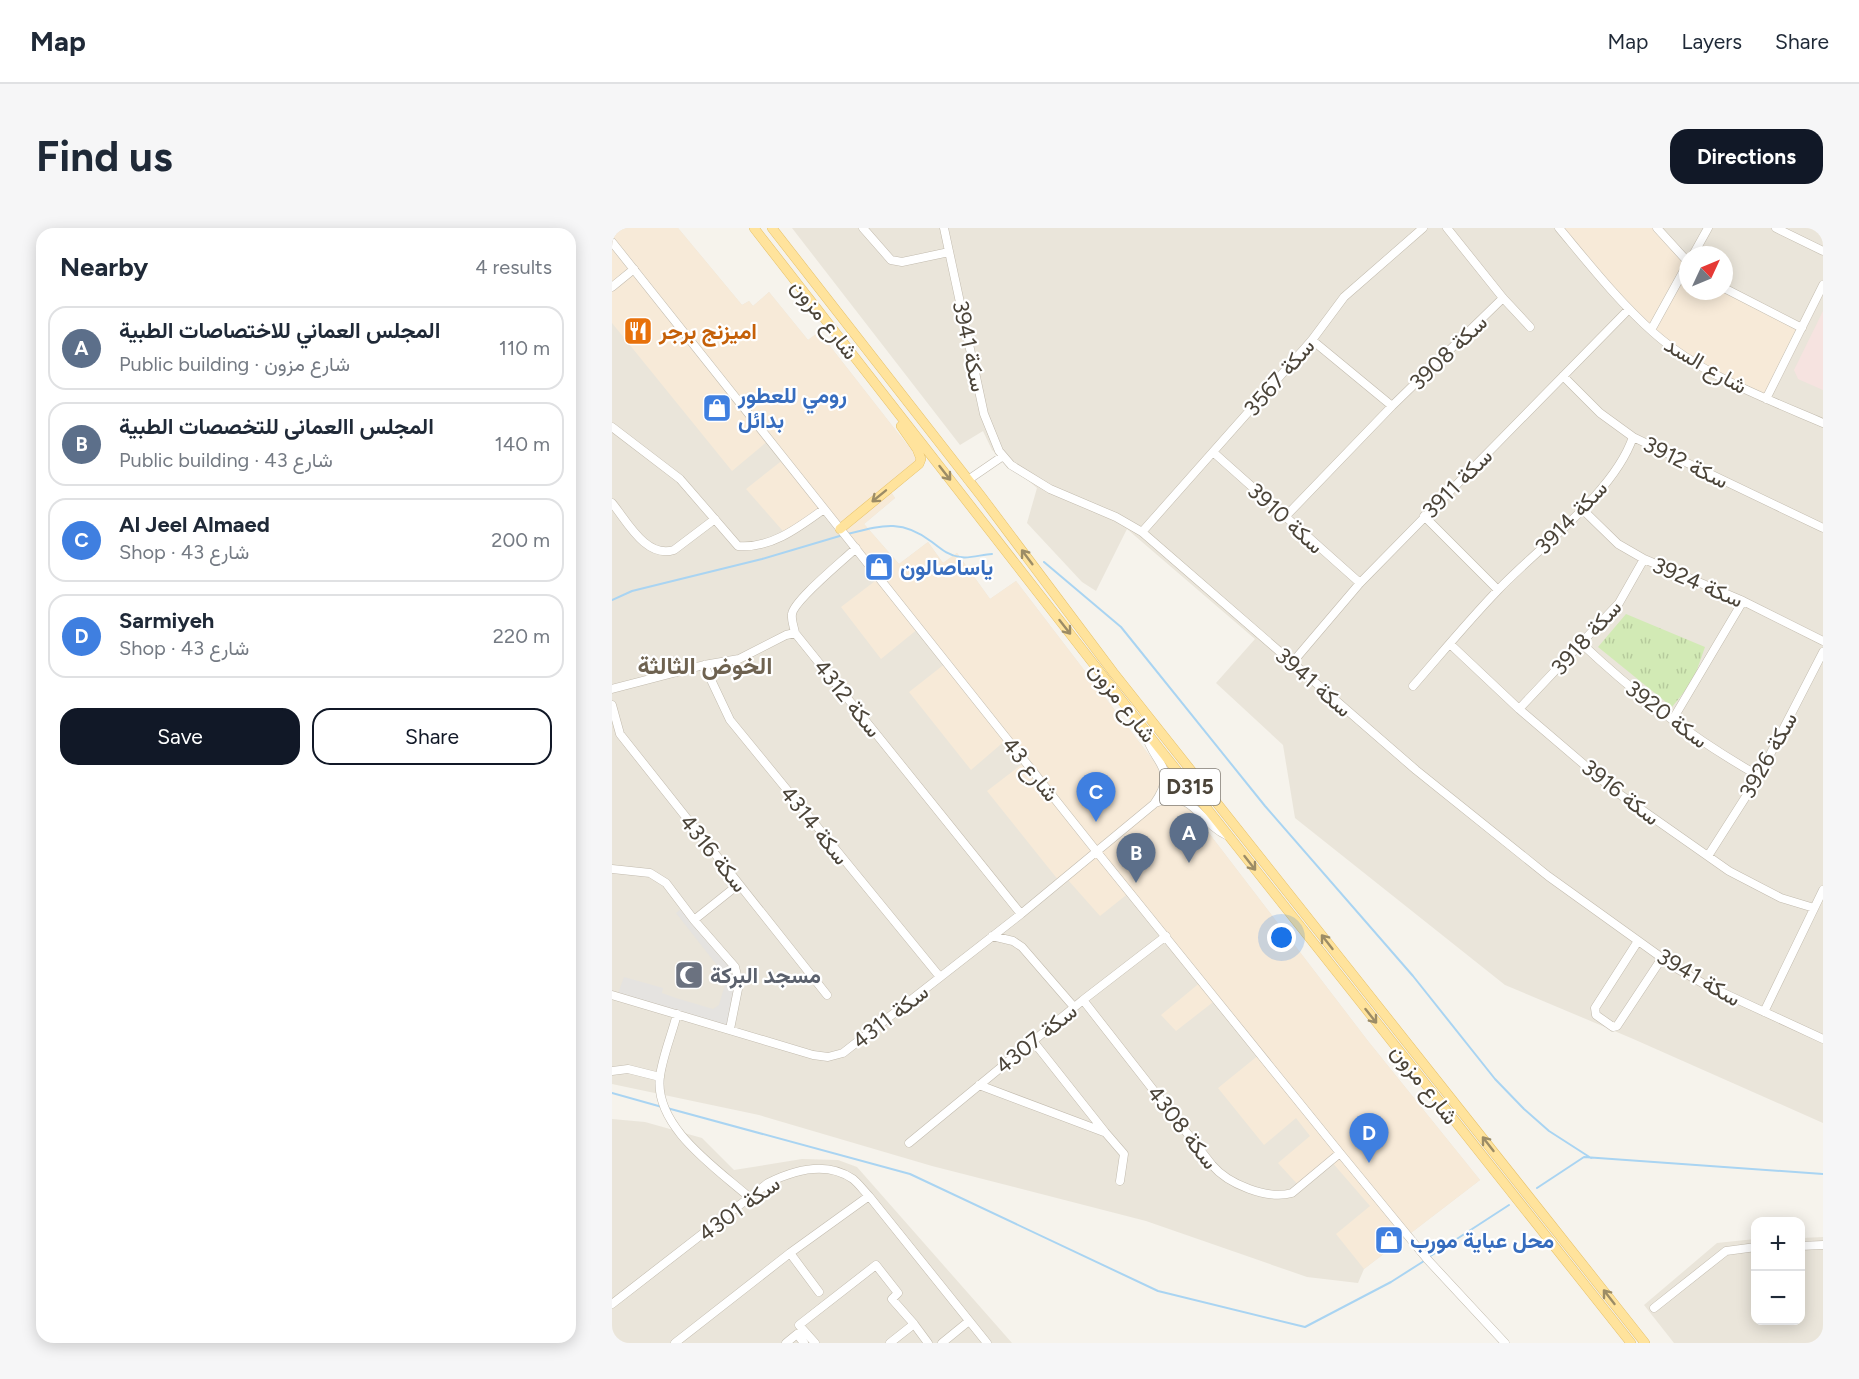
<!DOCTYPE html>
<meta charset="utf-8">
<style>
:root{--surface:#fff;--page:#f6f6f7;--text:#1f2937;--muted:#747a83;--line:#e0e1e3;--accent:#111827}
body{margin:0;font-family:Figtree,Vazirmatn,sans-serif;background:var(--page);color:var(--text)}
.controls{position:absolute;right:18px;bottom:18px;display:grid;overflow:hidden;border-radius:12px;box-shadow:0 3px 15px #0003}
.controls button{width:54px;height:54px;display:grid;place-items:center;padding:0;border:0;border-bottom:2px solid var(--line);background:var(--surface);color:var(--text);font:30px sans-serif}
.compass{position:absolute;left:1067px;top:18px;width:54px;height:54px;border-radius:50%;background:var(--surface);box-shadow:0 3px 15px #0003;rotate:46deg}
.you{position:absolute;left:670px;top:710px;width:21px;height:21px;margin:-15px;border:4px solid #fff;border-radius:50%;background:#1a73e8;box-shadow:0 0 0 9px #1a73e833}
.badge{display:grid;place-items:center;width:39px;height:39px;border-radius:50%;background:var(--accent);color:#fff;font-size:20px;font-weight:700}
.pin{position:absolute;translate:-50% -50px;filter:drop-shadow(0 2px 3px #0008)}
.pin::after{content:'';position:absolute;top:32px;width:21px;height:18px;background:inherit;clip-path:polygon(0 0,100% 0,50% 100%)}
.list{margin:0;padding:0;list-style:none}
h2{display:flex;justify-content:space-between;align-items:center;height:78px;margin:0;padding:0 24px;font-size:26px}
h2 small{font-size:20px;font-weight:400;color:var(--muted)}
.list li{display:grid;grid-template-columns:39px 1fr auto;gap:18px;align-items:center;box-sizing:border-box;height:84px;margin:0 12px 12px;padding:0 12px;border:2px solid var(--line);border-radius:18px}
.list b{display:block;font-size:22px;white-space:nowrap}
.list p{margin:0;font-size:20px;white-space:nowrap;color:var(--muted)}
.list em{font-size:20px;font-style:normal;color:var(--muted)}
.actions{display:flex;gap:12px;padding:18px 24px}
.actions a{flex:1;padding:14px 0;border:2px solid var(--accent);border-radius:18px;text-align:center;font-size:21px;color:var(--accent)}
.actions .main{background:var(--accent);color:#fff}
.map{position:relative;flex:none;width:1211px;height:1115px;overflow:hidden;border-radius:18px}
header{display:flex;align-items:center;gap:36px;box-sizing:border-box;height:84px;padding:0 30px;background:var(--surface);border-bottom:2px solid var(--line)}
header strong{font-size:28px}
nav{display:flex;gap:33px;margin-inline-start:auto;font-size:21px}
.intro{display:flex;align-items:center;justify-content:space-between;box-sizing:border-box;height:144px;padding:0 36px}
h1{margin:0;font-size:42px}
.button{padding:15px 27px;border-radius:18px;background:var(--accent);color:#fff;font-size:21px;font-weight:700}
main{display:flex;gap:36px;padding:0 36px}
aside{flex:1;background:var(--surface);border-radius:18px;box-shadow:0 3px 15px #0003}
.map>svg:first-child{display:block}
</style>
<header>
<strong>Map</strong>
<nav><a>Map</a><a>Layers</a><a>Share</a></nav>
</header>
<div class="intro"><h1>Find us</h1><a class="button">Directions</a></div>
<main>
<aside>
<h2>Nearby<small>4 results</small></h2>
<ul class="list">
<li><span class="badge" style="background:#5c6f8a">A</span><div><b>المجلس العماني للاختصاصات الطبية</b><p>Public building · شارع مزون</p></div><em>110 m</em></li>
<li><span class="badge" style="background:#5c6f8a">B</span><div><b>المجلس االعمانى للتخصصات الطبية</b><p>Public building · شارع 43</p></div><em>140 m</em></li>
<li><span class="badge" style="background:#3f7fe0">C</span><div><b>Al Jeel Almaed</b><p>Shop · شارع 43</p></div><em>200 m</em></li>
<li><span class="badge" style="background:#3f7fe0">D</span><div><b>Sarmiyeh</b><p>Shop · شارع 43</p></div><em>220 m</em></li>
</ul>
<div class="actions"><a class="main">Save</a><a>Share</a></div>
</aside>
<div class="map">
<svg width="1211" height="1115" viewBox="0 0 1211 1115">
<defs>
<pattern id="park-tufts" width="24" height="20" patternUnits="userSpaceOnUse" patternTransform="scale(1.5)"><rect width="24" height="20" fill="#d2eab5"/><path d="M3 7l-1-3M5 7V3M7 7l1-3M15 17l-1-3M17 17v-4M19 17l1-3" fill="none" stroke="#b6ca9c"/></pattern>
</defs>
<rect width="100%" height="100%" fill="#f6f3ec"/>
<path fill="#eae5da" fill-rule="evenodd" d="M 0,0 L 66,0 L 130,77 L 137,73 L 141,78 L 157,64 L 196,112 L 207,104 L 300,223 L 279,264 L 283,270 L 252,296 L 287,336 L 316,314 L 331,335 L 345,325 L 378,371 L 404,353 L 756,813 L 868,952 L 752,1041 L 746,1055 L 695,1049 L 534,993 L 320,938 L 147,887 L 0,856 Z
M 180,0 L 1211,0 L 1211,895 L 1019,810 L 893,757 L 683,590 L 671,517 L 604,455 L 643,411 L 515,301 L 484,363 L 470,354 L 415,295 L 425,260 L 380,222 L 371,203 L 348,217 ZM 1076,27 L 1112,27 L 1112,63 L 1076,63 Z
M 0,891 L 33,894 L 90,910 L 122,942 L 190,931 L 226,932 L 245,939 L 400,1115 L 0,1115 Z
M 1211,1009 L 1211,1115 L 1062,1115 L 1032,1077 L 1105,1015 L 1143,1011 L 1144,1092 L 1188,1092 L 1189,1010 Z"/>
<path fill="#f7ead8" d="M 0,0 L 66,0 L 130,77 L 137,73 L 141,78 L 157,64 L 196,112 L 207,104 L 300,223 L 307,239 L 279,264 L 283,270 L 252,296 L 287,336 L 316,314 L 331,335 L 345,325 L 378,371 L 404,353 L 756,813 L 868,952 L 752,1041 L 724,1006 L 758,978 L 719,933 L 688,959 L 666,935 L 698,908 L 684,890 L 652,917 L 606,860 L 648,826 L 605,771 L 564,803 L 549,787 L 590,753 L 518,664 L 488,688 L 456,652 L 451,658 L 375,563 L 413,534 L 395,511 L 359,542 L 297,464 L 334,435 L 307,400 L 269,431 L 229,379 L 267,350 L 212,281 L 177,310 L 134,261 L 172,231 L 157,212 L 120,243 L 0,95 Z
M 947,0 L 1045,0 L 1076,34 L 1076,63 L 1112,63 L 1190,100 L 1154,171 L 1104,146 L 1043,106 Z"/>
<path fill="#f6e3e0" d="M 1211,83 L 1211,162 L 1186,151 L 1182,142 Z"/>
<path fill="url(#park-tufts)" d="M 1014,386 L 1093,419 L 1081,453 L 1060,479 L 986,419 Z"/>
<path fill="#e5e3e0" d="M 72,679 L 123,739 L 127,756 L 118,801 L 5,768 L 12,749 L 51,760 L 50,765 L 64,770 L 101,781 L 107,777 L 115,750 L 64,685 Z"/>
<g fill="none" stroke-linecap="round" stroke-linejoin="round">
<path stroke="#a9d4f2" stroke-width="2" d="M 236,306 C 271,297 290,291 320,314 C 329,321 337,328 348,329 C 358,331 371,326 380,326
M 432,334 L 509,399 L 653,578 L 801,748 L 883,851 L 912,881 L 937,903 L 979,930
M 0,372 L 20,363 L 150,331 L 231,307
M 0,865 L 50,879
M 55,880 L 298,946 L 546,1063 L 693,1099 L 779,1054 L 812,1033
M 925,960 L 972,929 L 1211,946
M 817,1029 L 897,977"/>
<g stroke="#c2bbae" stroke-width="9">
<path id="minor" d="M 251,0 L 279,32 L 290,34 L 337,24
M 332,0 L 372,186 L 387,223 L 399,237 L 438,261 L 504,289 L 530,304 L 804,542 L 936,648 L 1064,740 L 1092,756 L 1211,811
M 835,0 L 891,70 L 918,99
M 947,0 C 977,36 1007,74 1042,105 C 1088,146 1155,171 1211,195
M 1045,0 L 1076,34
M 1164,0 L 1211,23
M 0,14 L 485,624 L 728,925 L 815,1031 L 893,1115
M 1081,27 L 1096,0
M 0,59 L 22,41
M 1112,60 L 1190,100
M 1039,102 L 1076,35
M 700,112 L 780,178
M 951,148 L 988,185 L 1021,209 L 1211,300
M 1154,171 L 1211,57
M 0,199 L 68,251 L 126,318 C 159,321 187,299 212,281
M 601,224 L 748,355
M 356,252 L 391,228
M 0,275 C 15,293 34,331 62,322 L 103,291
M 970,281 L 1006,316 L 1032,331 L 1131,373 L 1211,413
M 812,288 L 886,362
M 673,289 L 780,178 L 891,70
M 530,304 L 700,112 L 732,69 L 811,0
M 244,320 C 232,332 182,372 180,386 C 179,392 182,399 183,405 L 409,686
M 969,415 C 1023,466 1083,512 1147,548
M 838,416 L 907,481 L 1003,563 L 1117,643 L 1169,670 L 1202,680
M 680,435 L 748,355 L 1017,81
M 92,437 L 118,492 L 328,749
M 801,458 C 829,426 857,392 886,362 C 927,319 1002,265 1021,209
M 0,461 L 92,437 L 127,431 L 174,407 L 183,405
M 0,477 L 8,506 L 215,767
M 907,481 L 1007,375 L 1032,331
M 1061,491 L 1131,373
M 543,575 C 583,560 585,594 616,608
M 1096,628 L 1147,548 L 1211,424
M 0,641 L 38,645 L 54,655 L 82,692 L 123,739 L 127,756 L 118,801
M 82,692 L 127,656
M 380,708 L 401,713 L 410,719 L 462,779
M 1026,713 L 983,780 L 984,787 L 1001,799 L 1005,798 L 1050,730
M 0,767 L 201,827 L 216,829 L 231,825 L 409,686 L 542,576 C 568,539 541,537 533,504
M 471,772 L 600,937 C 616,956 655,972 680,965 L 728,925
M 1152,784 L 1211,662
M 65,786 C 60,806 51,827 48,848 C 41,898 104,940 137,969
M 421,813 L 493,904 L 512,926 L 508,953
M 0,843 L 16,841 L 48,849
M 367,857 L 492,904
M 297,915 L 471,772 L 554,708
M 1188,1018 L 1211,1017
M 178,1025 L 207,1064
M 0,1076 L 156,955 C 182,942 215,933 241,951 C 247,956 252,963 257,968 L 375,1115
M 1042,1080 L 1114,1023 L 1144,1019
M 63,1115 L 178,1025 L 257,968
M 174,1115 L 185,1106 L 192,1115
M 203,1115 L 187,1097 L 264,1037 L 286,1065 L 280,1071 L 302,1096
M 278,1115 L 302,1096 L 316,1115
M 330,1115 L 357,1093"/>
</g>
<g stroke="#e6c16a" stroke-width="10">
<path id="major" d="M 142,0 L 547,520 L 1019,1115
M 160,0 L 369,268 L 501,444 L 1033,1115
M 228,301 L 307,236 L 309,231 L 305,221 L 289,198"/>
</g>
<use href="#minor" stroke="#fff" stroke-width="8"/>
<use href="#major" stroke="#ffe39c" stroke-width="9"/>
</g>
<defs><path id="oneway-shaft" d="M-6 0H5M1.5-3L5.5 0L1.5 3" fill="none" stroke-width="1.6" stroke-linecap="round" stroke-linejoin="round" transform="scale(1.5)"/></defs>
<g stroke="#9c8c66">
<use href="#oneway-shaft" transform="translate(333 245) rotate(52)"/>
<use href="#oneway-shaft" transform="translate(267 268) rotate(141)"/>
<use href="#oneway-shaft" transform="translate(415 329) rotate(-127)"/>
<use href="#oneway-shaft" transform="translate(453 399) rotate(52)"/>
<use href="#oneway-shaft" transform="translate(638 635) rotate(52)"/>
<use href="#oneway-shaft" transform="translate(715 714) rotate(-128)"/>
<use href="#oneway-shaft" transform="translate(759 788) rotate(52)"/>
<use href="#oneway-shaft" transform="translate(876 916) rotate(-128)"/>
<use href="#oneway-shaft" transform="translate(997 1069) rotate(-128)"/>
</g>
<defs>
<g id="restaurant-square" transform="scale(1.5)"><rect x="-9" y="-9" width="18" height="18" rx="4" fill="#e8710a" stroke="#fff"/><path d="M-5-6h1v4h1v-4h1v4h1v-4h1v5L-1.5 .5V6h-2V.5L-5-1ZM5-6V6H3V1.5H1.5Q1.5-4 5-6Z" fill="#fff"/></g>
<g id="shop-square" transform="scale(1.5)"><rect x="-9" y="-9" width="18" height="18" rx="4" fill="#3f7fe0" stroke="#fff"/><path d="M-5-2.5h2.3a2.7 3.5 0 0 1 5.4 0H5L5.5 6h-11ZM-1.5-2.5h3a1.5 2.3 0 0 0-3 0Z" fill="#fff"/></g>
<g id="mosque-square" transform="scale(1.5)"><rect x="-9" y="-9" width="18" height="18" rx="4" fill="#6b7280" stroke="#fff"/><path d="M3.5-4.9A6 6 0 1 0 3.5 4.9A5 5 0 1 1 3.5-4.9Z" fill="#fff"/></g>
</defs>
<g fill-rule="evenodd">
<use href="#restaurant-square" x="26" y="103"/>
<use href="#shop-square" x="105" y="180"/>
<use href="#shop-square" x="267" y="339"/>
<use href="#mosque-square" x="77" y="747"/>
<use href="#shop-square" x="777" y="1012"/>
</g>
<g text-anchor="middle" stroke-width="4.5" stroke-linejoin="round" paint-order="stroke">
<rect fill="#fff" stroke="#817c74" stroke-width="1.5" x="548" y="541" width="60" height="36" rx="4.5"/>
<g font-size="21" font-weight="bold" fill="#4b4439">
<text x="578" y="566">D315</text>
</g>
<g font-size="22" fill="#4b4439" stroke="#fff">
<text transform="translate(213 91) rotate(52)" y="8">شارع مزون</text>
<text transform="translate(358 118) rotate(78)" y="8">سكة 3941</text>
<text transform="translate(836 124) rotate(-44)" y="8">سكة 3908</text>
<text transform="translate(1094 137) rotate(30)" y="8">شارع السد</text>
<text transform="translate(667 149) rotate(-49)" y="8">سكة 3567</text>
<text transform="translate(1074 234) rotate(26)" y="8">سكة 3912</text>
<text transform="translate(845 255) rotate(-45)" y="8">سكة 3911</text>
<text transform="translate(959 289) rotate(-46)" y="8">سكة 3914</text>
<text transform="translate(674 290) rotate(42)" y="8">سكة 3910</text>
<text transform="translate(1086 354) rotate(23)" y="8">سكة 3924</text>
<text transform="translate(974 409) rotate(-48)" y="8">سكة 3918</text>
<text transform="translate(702 454) rotate(41)" y="8">سكة 3941</text>
<text transform="translate(236 470) rotate(51)" y="8">سكة 4312</text>
<text transform="translate(511 474) rotate(52)" y="8">شارع مزون</text>
<text transform="translate(1055 486) rotate(37)" y="8">سكة 3920</text>
<text transform="translate(1156 527) rotate(-61)" y="8">سكة 3926</text>
<text transform="translate(419 541) rotate(51)" y="8">شارع 43</text>
<text transform="translate(1009 564) rotate(38)" y="8">سكة 3916</text>
<text transform="translate(203 597) rotate(51)" y="8">سكة 4314</text>
<text transform="translate(102 625) rotate(51)" y="8">سكة 4316</text>
<text transform="translate(1087 749) rotate(30)" y="8">سكة 3941</text>
<text transform="translate(278 788) rotate(-38)" y="8">سكة 4311</text>
<text transform="translate(424 810) rotate(-39)" y="8">سكة 4307</text>
<text transform="translate(813 856) rotate(52)" y="8">شارع مزون</text>
<text transform="translate(571 899) rotate(52)" y="8">سكة 4308</text>
<text transform="translate(127 980) rotate(-36)" y="8">سكة 4301</text>
</g>
<g font-size="22" font-weight="bold" fill="#c56008" stroke="#fff" text-anchor="start">
<text x="47" y="111">اميزنج برجر</text>
</g>
<g font-size="22" font-weight="bold" fill="#366cbe" stroke="#fff" text-anchor="start">
<text x="126" y="175">رومي للعطور<tspan x="126" dy="25">بدائل</tspan></text>
<text x="288" y="347">ياساصالون</text>
<text x="798" y="1020">محل عباية مورب</text>
</g>
<g font-size="22" font-weight="bold" fill="#5b616d" stroke="#fff" text-anchor="start">
<text x="98" y="755">مسجد البركة</text>
</g>
<g font-size="24" font-weight="bold" fill="#6e6250" stroke="#fff">
<text x="93" y="446">الخوض الثالثة</text>
</g>
</g>
</svg>
<div class="controls">
<button>+</button>
<button>−</button>
</div>
<svg class="compass" viewBox="-18 -18 36 36"><path d="M0-13l5 13h-10z" fill="#e53935"/><path d="M0 13l5-13h-10z" fill="#747a83"/></svg>
<div class="you"></div>
<div class="pin badge" style="left:577px;top:635px;background:#5c6f8a">A</div>
<div class="pin badge" style="left:524px;top:655px;background:#5c6f8a">B</div>
<div class="pin badge" style="left:484px;top:594px;background:#3f7fe0">C</div>
<div class="pin badge" style="left:757px;top:935px;background:#3f7fe0">D</div>
</div>
</main>
